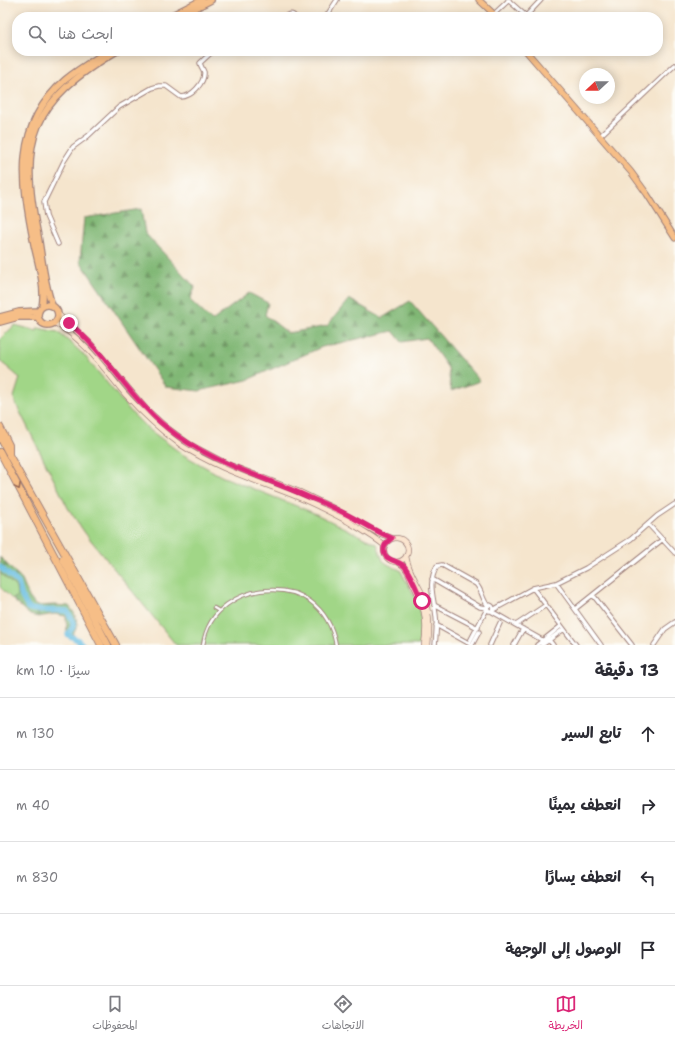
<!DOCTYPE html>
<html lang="ar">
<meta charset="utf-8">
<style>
:root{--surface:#fff;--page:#f7f7f7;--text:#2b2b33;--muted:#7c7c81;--line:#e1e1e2;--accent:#db2777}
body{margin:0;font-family:"Shantell Sans","Playpen Sans Arabic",sans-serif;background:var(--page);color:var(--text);direction:rtl}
.compass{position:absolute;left:579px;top:68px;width:36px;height:36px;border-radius:50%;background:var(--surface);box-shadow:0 2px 10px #0003;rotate:248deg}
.stop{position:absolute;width:12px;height:12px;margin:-9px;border:3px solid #db2777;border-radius:50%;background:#fff}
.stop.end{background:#db2777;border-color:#fff;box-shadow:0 1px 4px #0008}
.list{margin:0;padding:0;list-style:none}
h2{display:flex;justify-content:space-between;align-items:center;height:52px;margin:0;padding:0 16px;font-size:17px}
h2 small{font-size:13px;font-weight:400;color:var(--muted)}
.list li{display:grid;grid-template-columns:26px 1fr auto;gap:12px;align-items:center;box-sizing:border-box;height:72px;padding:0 16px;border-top:1px solid var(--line)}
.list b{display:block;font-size:15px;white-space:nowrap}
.list em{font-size:13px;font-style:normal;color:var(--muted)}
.icon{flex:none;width:22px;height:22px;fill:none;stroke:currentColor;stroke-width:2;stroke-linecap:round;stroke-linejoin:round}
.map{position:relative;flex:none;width:675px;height:645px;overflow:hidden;direction:ltr}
.search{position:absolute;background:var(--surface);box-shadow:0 2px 10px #0003;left:12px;right:12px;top:12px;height:44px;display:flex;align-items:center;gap:10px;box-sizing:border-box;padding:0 14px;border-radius:16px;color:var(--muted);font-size:15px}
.sheet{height:340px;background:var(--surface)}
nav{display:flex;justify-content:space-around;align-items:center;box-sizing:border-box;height:56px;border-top:1px solid var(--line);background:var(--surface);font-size:11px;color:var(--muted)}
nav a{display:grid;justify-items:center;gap:2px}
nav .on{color:var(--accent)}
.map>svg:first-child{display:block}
</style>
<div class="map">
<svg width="675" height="645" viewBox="0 0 675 645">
<defs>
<pattern id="forest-firs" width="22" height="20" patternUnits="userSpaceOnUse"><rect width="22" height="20" fill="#80b774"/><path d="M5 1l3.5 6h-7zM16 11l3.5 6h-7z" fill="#6b945f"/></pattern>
</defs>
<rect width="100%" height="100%" fill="#fdfcf7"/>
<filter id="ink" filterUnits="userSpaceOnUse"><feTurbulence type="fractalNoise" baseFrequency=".025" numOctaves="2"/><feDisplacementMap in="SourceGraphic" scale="8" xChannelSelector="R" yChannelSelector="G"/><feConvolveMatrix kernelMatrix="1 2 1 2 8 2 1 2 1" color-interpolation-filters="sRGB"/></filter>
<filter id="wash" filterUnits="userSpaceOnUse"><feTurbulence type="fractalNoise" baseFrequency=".012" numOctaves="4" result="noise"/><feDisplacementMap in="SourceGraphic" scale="16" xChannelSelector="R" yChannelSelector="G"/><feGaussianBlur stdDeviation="0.9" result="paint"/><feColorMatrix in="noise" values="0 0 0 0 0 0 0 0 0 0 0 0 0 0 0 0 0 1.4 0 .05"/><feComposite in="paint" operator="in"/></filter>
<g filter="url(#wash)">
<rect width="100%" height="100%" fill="#f5e5cd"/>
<path fill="#a1d687" stroke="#767a59" d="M 15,325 L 37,331 L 38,328 L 58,332 L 72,344 L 84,355 L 132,413 L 147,428 L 182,454 L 221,476 L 314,513 L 377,544 L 383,561 L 389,565 L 400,570 L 414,595 L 419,606 L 421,621 L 419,645 L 176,645 L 85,533 L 68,508 L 15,402 L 14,397 L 20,378 L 0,361 L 0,339 Z
M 0,573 L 16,587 L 17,595 L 13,600 L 0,587 Z"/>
<path fill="url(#forest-firs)" stroke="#656b50" d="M 141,209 L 145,233 L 195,287 L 190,300 L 212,321 L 249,293 L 268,303 L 265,315 L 288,333 L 327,326 L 349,299 L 382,318 L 410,301 L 480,381 L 451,391 L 448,368 L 427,338 L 402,342 L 393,331 L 322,347 L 247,380 L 199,391 L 166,387 L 80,261 L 84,218 Z
M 0,557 L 22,580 L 29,597 L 36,606 L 54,605 L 69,606 L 74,613 L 78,624 L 73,635 L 67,633 L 66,616 L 54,614 L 38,617 L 30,615 L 13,600 L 17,595 L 16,587 L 0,573 Z"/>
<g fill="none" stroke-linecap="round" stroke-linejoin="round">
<path stroke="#64bce1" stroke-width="5.5" d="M 0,567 L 18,583 L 22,597 L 28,608 C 40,613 54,609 67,611 L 73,621 L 73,627 L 68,634 L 68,635 L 78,640 L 83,645"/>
</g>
</g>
<g filter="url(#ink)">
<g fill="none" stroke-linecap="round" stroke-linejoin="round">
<g stroke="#a0827c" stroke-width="4.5">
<path id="pedestrian" d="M 214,608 L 219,611
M 203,645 C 208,610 239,590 273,590 C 287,590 299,593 310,601 C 325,612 333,628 336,645"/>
</g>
<g stroke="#a0827c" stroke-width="5.5">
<path id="minor" d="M 508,0 L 526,16 L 541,0
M 494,14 L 509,0
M 283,17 C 288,15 292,12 295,17
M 326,17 L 337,0
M 600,136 L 675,65
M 58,244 L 46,216 L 44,202 L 64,161 L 73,147 L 88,136 L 119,107 L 152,88 L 159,86 L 166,86 L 181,97 C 191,97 205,83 204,72 C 203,69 201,67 200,63 L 213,51
M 648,524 L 675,553
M 432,579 L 480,607 L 487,608
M 556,583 L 601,645
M 533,588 L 576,645
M 593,595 L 632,645
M 434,605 L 478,628
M 575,609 L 663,539
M 493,610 L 533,588 L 556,583 L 586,568 L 631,539 L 657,516 L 675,504
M 492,611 L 493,608 L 492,606 L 490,605 L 488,606 L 487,608 L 489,611 L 491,611 L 542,640
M 436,625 L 472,645
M 516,625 L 546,605
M 549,640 L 553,645
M 469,643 L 487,609
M 435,645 C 436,636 437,625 436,616 C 434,598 427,583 437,566 L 442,565 L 444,566 L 476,584 C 482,590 482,599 488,606
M 472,645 L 479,632
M 490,645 L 500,623
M 514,645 L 523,629
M 537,645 L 561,626
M 542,645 L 564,629
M 654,645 L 665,629 L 675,622"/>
</g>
<g stroke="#a0827c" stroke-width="6">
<path id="secondary" d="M 59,315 L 90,343 L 146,409 L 166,427 L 189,444 L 227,464 L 300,492 L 331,507 L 378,533 L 392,538
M 55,323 C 84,339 104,369 125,394 C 142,413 160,430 181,445 C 217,469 255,480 295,496 C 312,503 330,512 347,521 C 360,529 373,536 385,546
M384 550a12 12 0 1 1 24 0a12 12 0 1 1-24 0Z
M 406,556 C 408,570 416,581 422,593 C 430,610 430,627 428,645
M 398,562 C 406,566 409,574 412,582 C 424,605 428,619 424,645"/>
</g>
<g stroke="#a0827c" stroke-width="7">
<path id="primary" d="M 479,0 L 497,17
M 526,51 L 631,172 L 647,194 L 675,238"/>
</g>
<g stroke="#a0827c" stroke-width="8">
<path id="trunk" d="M 168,17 L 202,0
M 178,17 L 211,0
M38 315a10 10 0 1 1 20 0a10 10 0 1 1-20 0Z
M 52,305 C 44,283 42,259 38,236 C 18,139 31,102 117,51
M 42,307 C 46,287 38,263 34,244 C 22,183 12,126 65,80 C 78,69 94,60 108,51
M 0,317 L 19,312 L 39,311
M 0,322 L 18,317 L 38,317"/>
</g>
<g stroke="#a0827c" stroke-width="8">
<path id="motorway" d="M 0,317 L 2,317
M 0,427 L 9,445 L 9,455 L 116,645
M 0,437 L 8,452
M 0,452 L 101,645
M 63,559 L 108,645"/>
</g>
<use href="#pedestrian" stroke="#fff" stroke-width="2.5"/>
<use href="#minor" stroke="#fff" stroke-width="3.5"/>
<use href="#secondary" stroke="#fbe5cf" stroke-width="4.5"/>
<use href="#primary" stroke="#f6be87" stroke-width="5"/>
<use href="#trunk" stroke="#f6be87" stroke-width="5.5"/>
<use href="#motorway" stroke="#f6be87" stroke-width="6"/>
</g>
<defs><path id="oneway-chevron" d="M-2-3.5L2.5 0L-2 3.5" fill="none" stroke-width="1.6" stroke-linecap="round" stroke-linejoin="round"/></defs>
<use stroke="#976754" href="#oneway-chevron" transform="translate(18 487) rotate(62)"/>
</g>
<g fill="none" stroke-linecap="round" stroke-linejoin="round" filter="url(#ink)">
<path stroke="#db2777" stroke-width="5" d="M 69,323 C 106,353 129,397 166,427 C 210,463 263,476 313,499 C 324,503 336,509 346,514 C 362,522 376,532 392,538 C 388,541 385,543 384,548 C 382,562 399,559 405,567 C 412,577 417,590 422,601"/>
</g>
</svg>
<svg class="compass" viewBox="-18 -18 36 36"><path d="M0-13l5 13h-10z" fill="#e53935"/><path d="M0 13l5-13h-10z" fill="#7c7c81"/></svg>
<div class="stop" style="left:422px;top:601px"></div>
<div class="stop end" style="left:69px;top:323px"></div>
<div class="search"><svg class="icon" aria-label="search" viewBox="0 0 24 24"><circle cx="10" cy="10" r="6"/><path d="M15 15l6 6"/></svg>ابحث هنا</div>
</div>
<section class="sheet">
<h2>13 دقيقة<small>سيرًا · 1.0 km</small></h2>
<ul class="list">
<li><svg class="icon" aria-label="ahead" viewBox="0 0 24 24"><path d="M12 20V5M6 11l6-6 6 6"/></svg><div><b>تابع السير</b></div><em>130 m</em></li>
<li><svg class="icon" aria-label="right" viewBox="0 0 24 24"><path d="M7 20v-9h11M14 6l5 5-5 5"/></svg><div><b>انعطف يمينًا</b></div><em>40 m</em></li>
<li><svg class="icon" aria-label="left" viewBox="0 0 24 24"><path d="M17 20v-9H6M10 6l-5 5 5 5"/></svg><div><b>انعطف يسارًا</b></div><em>830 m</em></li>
<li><svg class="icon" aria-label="arrive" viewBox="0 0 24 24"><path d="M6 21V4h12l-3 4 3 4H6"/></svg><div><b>الوصول إلى الوجهة</b></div></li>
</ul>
</section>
<nav>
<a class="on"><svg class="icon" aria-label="map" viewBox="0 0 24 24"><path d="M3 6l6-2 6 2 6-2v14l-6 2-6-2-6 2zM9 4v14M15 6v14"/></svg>الخريطة</a>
<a><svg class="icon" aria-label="directions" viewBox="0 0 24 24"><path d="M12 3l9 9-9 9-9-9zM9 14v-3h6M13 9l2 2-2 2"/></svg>الاتجاهات</a>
<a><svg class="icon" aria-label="saved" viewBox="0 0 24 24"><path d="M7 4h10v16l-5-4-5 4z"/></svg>المحفوظات</a>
</nav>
